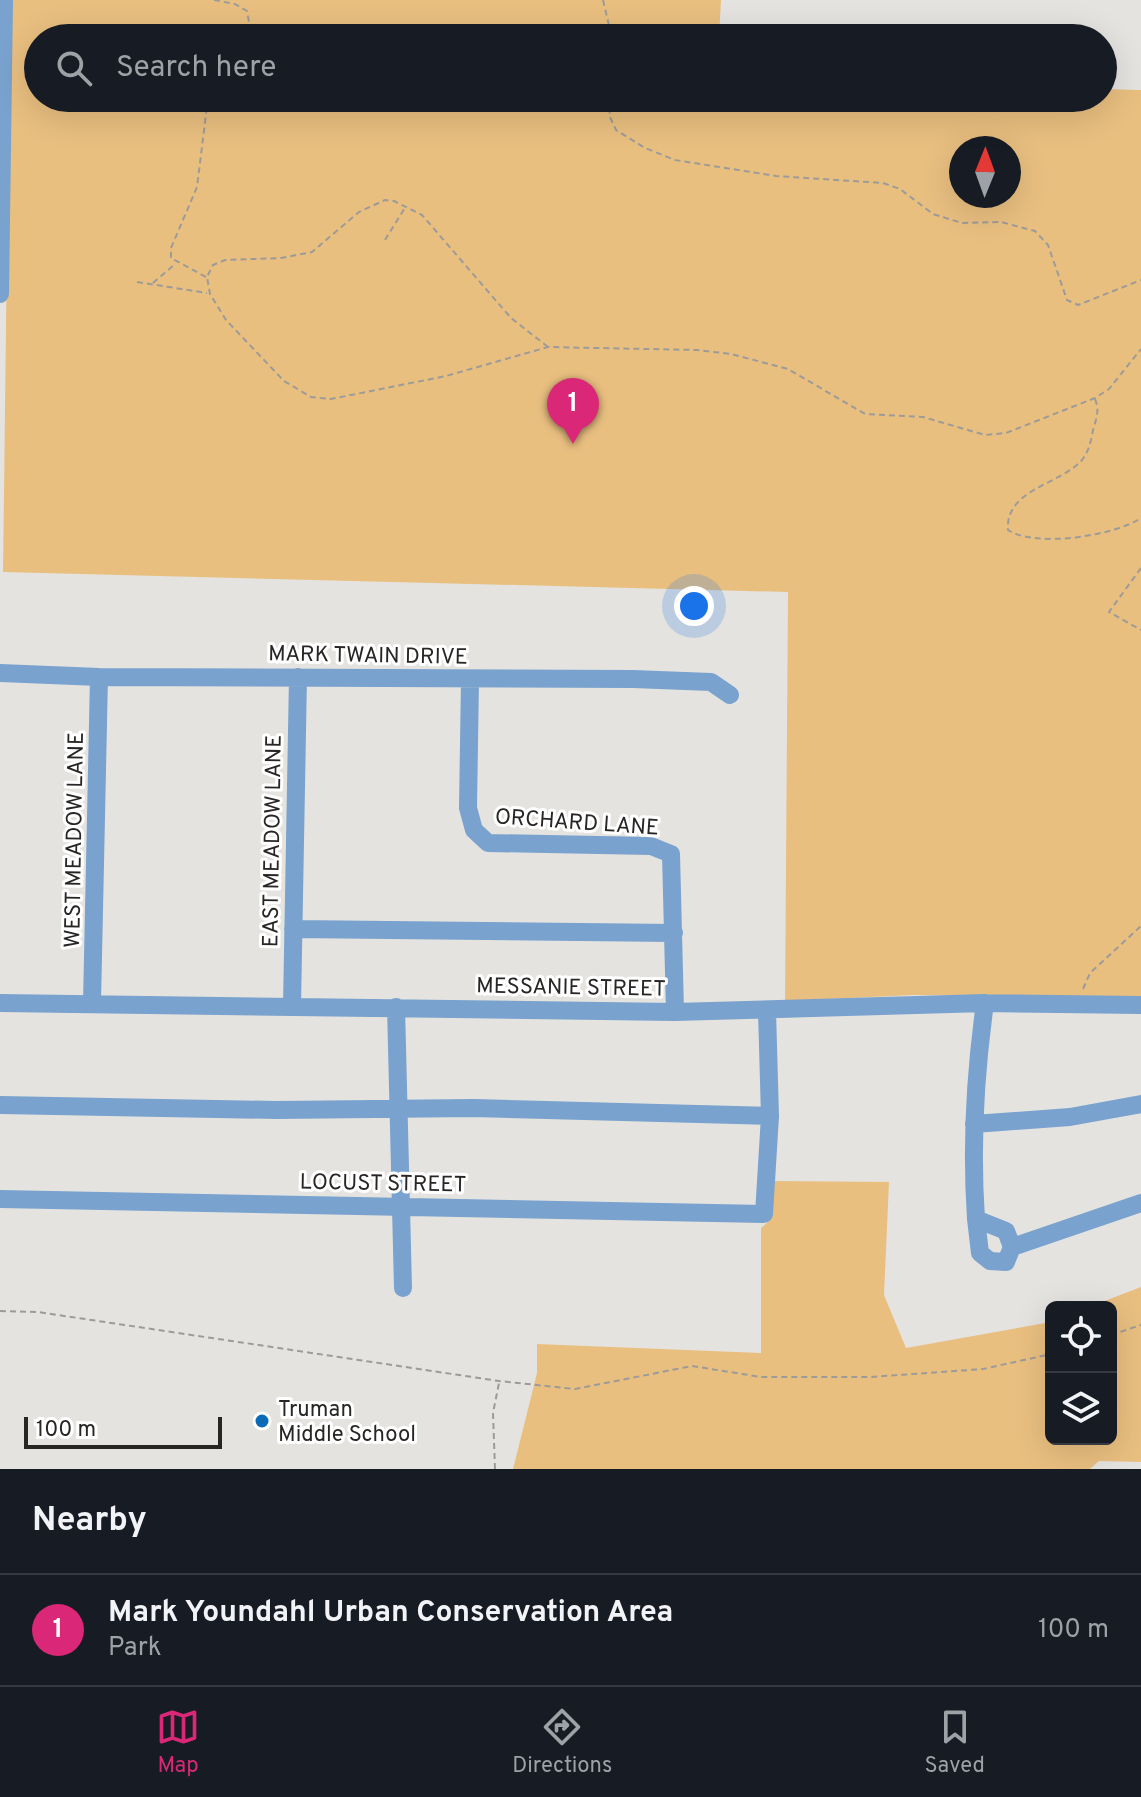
<!DOCTYPE html>
<style>
:root{--surface:#171b24;--page:#20242c;--text:#f1f3f6;--muted:#9ea1a6;--line:#363941;--accent:#db2777}
body{margin:0;font-family:Overpass,sans-serif;background:var(--page);color:var(--text)}
.controls{position:absolute;right:24px;bottom:24px;display:grid;overflow:hidden;border-radius:12px;box-shadow:0 8px 32px #0002}
.controls button{width:72px;height:72px;display:grid;place-items:center;padding:0;border:0;border-bottom:2px solid var(--line);background:var(--surface);color:var(--text);font:40px sans-serif}
.compass{position:absolute;left:949px;top:136px;width:72px;height:72px;border-radius:50%;background:var(--surface);box-shadow:0 8px 32px #0002;rotate:1deg}
.scale{position:absolute;left:24px;bottom:20px;width:198px;box-sizing:border-box;padding-left:8px;border:4px solid #272625;border-top:0;font-size:22px;line-height:28px;white-space:nowrap;color:#272625;-webkit-text-stroke:6px #fff;paint-order:stroke}
.you{position:absolute;left:694px;top:606px;width:28px;height:28px;margin:-20px;border:6px solid #fff;border-radius:50%;background:#1a73e8;box-shadow:0 0 0 12px #1a73e833}
.badge{display:grid;place-items:center;width:52px;height:52px;border-radius:50%;background:var(--accent);color:#fff;font-size:26px;font-weight:700}
.pin{position:absolute;translate:-50% -66px;filter:drop-shadow(0 2px 4px #0008)}
.pin::after{content:'';position:absolute;top:42px;width:28px;height:24px;background:inherit;clip-path:polygon(0 0,100% 0,50% 100%)}
.list{margin:0;padding:0;list-style:none}
h2{display:flex;justify-content:space-between;align-items:center;height:104px;margin:0;padding:0 32px;font-size:34px}
h2 small{font-size:26px;font-weight:400;color:var(--muted)}
.list li{display:grid;grid-template-columns:52px 1fr auto;gap:24px;align-items:center;box-sizing:border-box;height:112px;padding:0 32px;border-top:2px solid var(--line)}
.list b{display:block;font-size:30px;white-space:nowrap}
.list p{margin:0;font-size:26px;white-space:nowrap;color:var(--muted)}
.list em{font-size:26px;font-style:normal;color:var(--muted)}
.icon{flex:none;width:44px;height:44px;fill:none;stroke:currentColor;stroke-width:2;stroke-linecap:round;stroke-linejoin:round}
.map{position:relative;flex:none;width:1141px;height:1469px;overflow:hidden}
.search{position:absolute;background:var(--surface);box-shadow:0 8px 32px #0002;left:24px;right:24px;top:24px;height:88px;display:flex;align-items:center;gap:20px;box-sizing:border-box;padding:0 28px;border-radius:44px;color:var(--muted);font-size:30px}
.sheet{height:216px;background:var(--surface)}
nav{display:flex;justify-content:space-around;align-items:center;box-sizing:border-box;height:112px;border-top:2px solid var(--line);background:var(--surface);font-size:22px;color:var(--muted)}
nav a{display:grid;justify-items:center;gap:4px}
nav .on{color:var(--accent)}
.map>svg:first-child{display:block}
</style>
<div class="map">
<svg width="1141" height="1469" viewBox="0 0 1141 1469">
<rect width="100%" height="100%" fill="#e5e3df"/>
<path fill="#e9bf80" fill-rule="evenodd" d="M 10,0 L 721,0 L 719,38 L 38,38 L 38,98 L 1103,98 L 1103,89 L 1141,90 L 1141,997 L 914,995 L 785,1001 L 788,592 L 3,572 ZM 961,148 L 1009,148 L 1009,196 L 961,196 Z
M 771,1181 L 889,1182 L 884,1295 L 906,1348 L 1051,1322 L 1051,1439 L 1111,1439 L 1111,1307 L 1089,1307 L 1141,1287 L 1141,1462 L 1099,1461 L 1090,1469 L 513,1469 L 537,1373 L 537,1344 L 761,1353 L 761,1228 L 769,1221 Z"/>
<g fill="none" stroke-linecap="round" stroke-linejoin="round">
<path stroke="#9d9b98" stroke-width="2" stroke-dasharray="6 4" stroke-linecap="butt" d="M 214,0 L 235,4 L 247,11 L 249,22 L 232,38
M 603,0 L 612,38
M 613,98 L 609,115 L 616,130 L 645,148 L 675,160 L 776,176 L 883,183 L 900,189 L 933,214 L 962,223 L 1001,222 L 1035,231 L 1048,245 L 1067,300 L 1078,305 L 1141,280
M 385,240 L 406,206
M 206,277 L 171,258 L 171,248 L 197,187 L 208,98
M 137,282 L 207,293
M 153,283 L 175,264
M 548,347 L 511,318 L 422,215 L 394,201 L 385,200 L 359,212 L 312,252 L 281,258 L 225,260 L 213,265 L 207,277 L 210,294 L 226,320 L 284,381 L 311,397 L 331,399 L 446,376 L 548,347 L 697,350 L 731,354 L 788,369 L 865,414 L 923,417 L 985,435 L 1006,433 L 1095,398 L 1109,389 L 1141,349
M 1095,399 C 1100,410 1096,420 1093,430 C 1091,441 1089,451 1082,460 C 1060,485 1005,489 1008,530 C 1035,548 1114,536 1141,518
M 1141,568 L 1109,612 L 1141,630
M 1083,989 L 1090,973 L 1141,926
M 0,1311 L 38,1312 L 499,1381 L 575,1389 L 692,1366 L 761,1377 L 871,1377 L 983,1369 L 1051,1354
M 1111,1335 L 1141,1325
M 495,1469 L 493,1413 L 499,1383"/>
<path stroke="#79a2ce" stroke-width="18" d="M 0,294 L 4,0
M 0,673 L 99,677 L 633,679 L 711,682 L 730,695
M 470,680 L 468,808 L 474,830 L 488,843 L 651,846 L 671,854 L 675,1012
M 293,929 L 674,933
M 0,1003 L 675,1012 L 985,1003 L 1141,1005
M 92,1003 L 99,677
M 292,1006 L 298,677
M 396,1007 L 403,1288
M 0,1105 L 276,1110 L 474,1108 L 770,1116
M 974,1124 L 1070,1117 L 1141,1104
M 0,1199 L 764,1214 L 770,1116 L 767,1011
M 976,1219 C 971,1146 975,1075 985,1003
M 976,1219 L 1006,1231 L 1012,1247 L 1006,1262 L 990,1261 L 980,1253 Z
M 1012,1247 L 1141,1203"/>
</g>
<circle fill="#0b6ab7" stroke="#fff" stroke-width="3" cx="262" cy="1421" r="8"/>
<g text-anchor="middle" stroke-width="6" stroke-linejoin="round" paint-order="stroke">
<g font-size="22" fill="#272625" stroke="#fff">
<text transform="translate(368 654) rotate(1)" y="8">MARK TWAIN DRIVE</text>
<text transform="translate(577 821) rotate(4)" y="8">ORCHARD LANE</text>
<text transform="translate(73 840) rotate(-89)" y="8">WEST MEADOW LANE</text>
<text transform="translate(271 841) rotate(-89)" y="8">EAST MEADOW LANE</text>
<text transform="translate(571 986) rotate(1)" y="8">MESSANIE STREET</text>
<text transform="translate(383 1182) rotate(1)" y="8">LOCUST STREET</text>
</g>
<g font-size="22" fill="#272625" stroke="#fff" text-anchor="start">
<text x="278" y="1416">Truman<tspan x="278" dy="25">Middle School</tspan></text>
</g>
</g>
</svg>
<div class="controls">
<button><svg class="icon" aria-label="locate" viewBox="0 0 24 24"><circle cx="12" cy="12" r="6"/><path d="M12 2v4M12 18v4M2 12h4M18 12h4"/></svg></button>
<button><svg class="icon" aria-label="layers" viewBox="0 0 24 24"><path d="M12 4l9 5-9 5-9-5zM3 14l9 5 9-5"/></svg></button>
</div>
<svg class="compass" viewBox="-18 -18 36 36"><path d="M0-13l5 13h-10z" fill="#e53935"/><path d="M0 13l5-13h-10z" fill="#9ea1a6"/></svg>
<div class="scale">100 m</div>
<div class="you"></div>
<div class="pin badge" style="left:573px;top:444px">1</div>
<div class="search"><svg class="icon" aria-label="search" viewBox="0 0 24 24"><circle cx="10" cy="10" r="6"/><path d="M15 15l6 6"/></svg>Search here</div>
</div>
<section class="sheet">
<h2>Nearby<small></small></h2>
<ul class="list">
<li><span class="badge">1</span><div><b>Mark Youndahl Urban Conservation Area</b><p>Park</p></div><em>100 m</em></li>
</ul>
</section>
<nav>
<a class="on"><svg class="icon" aria-label="map" viewBox="0 0 24 24"><path d="M3 6l6-2 6 2 6-2v14l-6 2-6-2-6 2zM9 4v14M15 6v14"/></svg>Map</a>
<a><svg class="icon" aria-label="directions" viewBox="0 0 24 24"><path d="M12 3l9 9-9 9-9-9zM9 14v-3h6M13 9l2 2-2 2"/></svg>Directions</a>
<a><svg class="icon" aria-label="saved" viewBox="0 0 24 24"><path d="M7 4h10v16l-5-4-5 4z"/></svg>Saved</a>
</nav>
